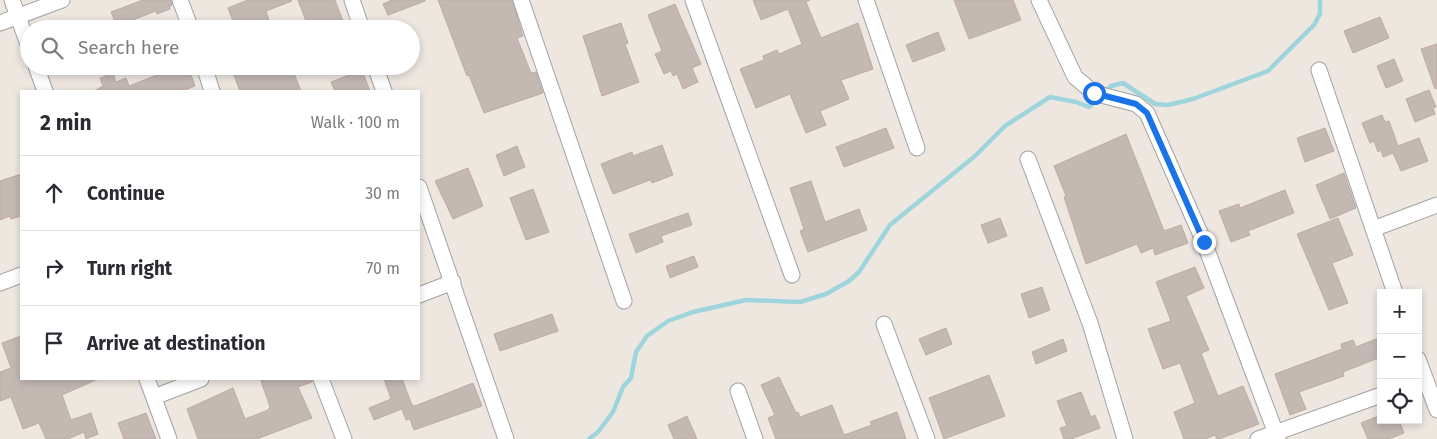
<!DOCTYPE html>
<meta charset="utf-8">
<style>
:root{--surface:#fff;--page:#f2f2f3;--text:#2b2b33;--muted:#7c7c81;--line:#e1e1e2}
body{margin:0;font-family:"Fira Sans",sans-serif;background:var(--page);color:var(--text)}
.controls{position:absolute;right:15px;bottom:15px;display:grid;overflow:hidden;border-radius:0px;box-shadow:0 2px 8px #0003}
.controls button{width:45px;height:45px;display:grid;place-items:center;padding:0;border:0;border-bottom:1px solid var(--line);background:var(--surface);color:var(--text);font:25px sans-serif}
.stop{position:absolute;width:15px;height:15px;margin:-11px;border:4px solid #1a73e8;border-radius:50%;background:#fff}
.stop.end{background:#1a73e8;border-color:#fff;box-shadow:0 1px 5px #0008}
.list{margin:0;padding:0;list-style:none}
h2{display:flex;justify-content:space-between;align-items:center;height:65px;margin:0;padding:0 20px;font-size:21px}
h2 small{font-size:16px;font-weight:400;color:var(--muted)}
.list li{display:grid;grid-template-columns:32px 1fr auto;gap:15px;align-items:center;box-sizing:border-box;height:75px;padding:0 20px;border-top:1px solid var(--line)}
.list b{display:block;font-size:19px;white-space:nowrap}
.list em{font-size:16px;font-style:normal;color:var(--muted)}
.icon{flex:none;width:28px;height:28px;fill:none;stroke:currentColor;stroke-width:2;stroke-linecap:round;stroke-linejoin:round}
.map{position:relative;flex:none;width:1437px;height:439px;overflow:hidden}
.search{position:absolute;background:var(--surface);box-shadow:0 2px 8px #0003;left:20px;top:20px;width:400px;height:55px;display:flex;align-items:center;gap:12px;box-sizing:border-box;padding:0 18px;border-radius:28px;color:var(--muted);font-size:19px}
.panel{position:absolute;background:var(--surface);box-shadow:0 2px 8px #0003;left:20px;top:90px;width:400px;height:290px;border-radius:0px}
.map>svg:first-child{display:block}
</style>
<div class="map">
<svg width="1437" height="439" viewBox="0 0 1437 439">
<rect width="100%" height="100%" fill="#ede7e0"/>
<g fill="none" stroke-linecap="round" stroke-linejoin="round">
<path stroke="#9ed5dc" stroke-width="4.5" d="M 1104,93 L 1111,86 L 1123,83 L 1155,104 L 1168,105 L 1193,99 L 1268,71 L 1314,25 L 1320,14 L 1320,0
M 589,439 L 598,432 L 613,412 L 623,387 L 631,378 L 636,352 L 647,336 L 668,321 L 693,312 L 746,300 L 800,302 L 826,294 L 849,281 L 859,272 L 890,225 L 975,156 L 1005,126 L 1050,97 L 1076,102 L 1089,107 L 1098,98"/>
</g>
<path fill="#c4b8b3" stroke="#beaba2" d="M 143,0 L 171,0 L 172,5 L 169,7 L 170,9 L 157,14 L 156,11 L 117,26 L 111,12 Z
M 248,0 L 291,0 L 292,1 L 266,11 L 272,29 L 236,29 L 228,8 Z
M 298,0 L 335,0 L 346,29 L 309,29 Z
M 392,0 L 425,0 L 425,1 L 388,15 L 383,4 Z
M 438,0 L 512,0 L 523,36 L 517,38 L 531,73 L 536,72 L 543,93 L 484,113 L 469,75 L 467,76 Z
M 753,0 L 810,0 L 806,2 L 821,38 L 858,23 L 873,69 L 841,80 L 849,99 L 820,111 L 826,125 L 806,133 L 790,94 L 756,108 L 740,69 L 764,60 L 763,56 L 777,50 L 779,54 L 802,44 L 788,9 L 761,20 Z
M 954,0 L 1013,0 L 1021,20 L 969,39 Z
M 675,4 L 701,64 L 692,68 L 698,82 L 683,89 L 677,74 L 673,76 L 671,71 L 664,74 L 655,54 L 662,51 L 648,15 Z
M 1380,17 L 1389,38 L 1353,53 L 1344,31 Z
M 621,23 L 628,43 L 625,44 L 639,82 L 602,96 L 583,36 Z
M 938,32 L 945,50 L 913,62 L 906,45 Z
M 1437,44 L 1437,88 L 1435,89 L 1421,49 Z
M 1394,59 L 1403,81 L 1386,88 L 1377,66 Z
M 154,66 L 188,66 L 195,86 L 182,91 L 94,91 L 103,86 L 100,78 L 113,73 L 116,82 L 126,78 L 129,86 L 157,75 Z
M 250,66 L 291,66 L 301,91 L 240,91 L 233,73 Z
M 362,70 L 370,91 L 335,91 L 331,82 Z
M 1429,90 L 1436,107 L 1433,108 L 1435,114 L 1415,122 L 1406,99 Z
M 1382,115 L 1385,122 L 1389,121 L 1398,146 L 1419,138 L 1428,161 L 1401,171 L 1393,153 L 1383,157 L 1381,150 L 1378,152 L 1374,141 L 1370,143 L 1362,123 Z
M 886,128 L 894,148 L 844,167 L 836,147 Z
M 1325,128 L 1334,151 L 1305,162 L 1297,138 Z
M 1126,134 L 1164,231 L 1181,225 L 1188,243 L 1155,255 L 1153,248 L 1141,253 L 1137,244 L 1086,264 L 1064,197 L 1066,196 L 1054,166 Z
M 662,145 L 673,175 L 652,183 L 650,180 L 613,194 L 601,164 L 632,152 L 633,156 Z
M 517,146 L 525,167 L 504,176 L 496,155 Z
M 468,168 L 483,206 L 453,219 L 435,181 Z
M 1344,173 L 1356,208 L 1330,219 L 1316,185 Z
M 21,174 L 21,216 L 11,219 L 10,216 L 0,220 L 0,181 Z
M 811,181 L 825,222 L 859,209 L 867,230 L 808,252 L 800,231 L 804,229 L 790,188 Z
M 533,189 L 549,232 L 526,240 L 510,198 Z
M 1285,190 L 1294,213 L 1248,231 L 1250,235 L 1231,242 L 1219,211 L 1239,204 L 1240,208 Z
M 688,213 L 692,225 L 661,236 L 663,242 L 636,253 L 629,234 Z
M 1000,218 L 1007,236 L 988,243 L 981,225 Z
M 1338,218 L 1353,255 L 1332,263 L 1348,303 L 1329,310 L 1297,234 Z
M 694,256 L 698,267 L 670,278 L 666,266 Z
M 1195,267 L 1204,288 L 1186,296 L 1209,350 L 1201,353 L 1218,396 L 1243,386 L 1259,424 L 1219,439 L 1217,439 L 1215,435 L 1206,439 L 1184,439 L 1174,412 L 1195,403 L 1180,363 L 1163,369 L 1148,329 L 1171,321 L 1156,282 Z
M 1042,287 L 1050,310 L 1029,318 L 1021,294 Z
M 552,314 L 558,331 L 500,351 L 494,334 Z
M 946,328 L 952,344 L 926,355 L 919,339 Z
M 21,336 L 21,379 L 98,379 L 62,395 L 71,420 L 91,413 L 98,434 L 86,439 L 84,432 L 68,439 L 46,439 L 39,423 L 23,429 L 11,397 L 0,401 L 0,372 L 11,368 L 2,343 Z
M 1381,337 L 1381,357 L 1343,372 L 1344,376 L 1299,392 L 1306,409 L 1290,415 L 1275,374 L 1342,349 L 1341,344 L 1353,340 L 1356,347 Z
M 1063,339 L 1067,351 L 1036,364 L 1032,352 Z
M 989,375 L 1005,416 L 944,439 L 929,398 Z
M 779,377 L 796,413 L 798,412 L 800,417 L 832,405 L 844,435 L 872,425 L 870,422 L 897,412 L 906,439 L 776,439 L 768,418 L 775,415 L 761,385 Z
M 267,379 L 312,379 L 312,382 L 298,387 L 312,418 L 257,439 L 198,439 L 187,409 L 233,388 L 245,419 L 268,410 L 270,407 L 261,381 Z
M 384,379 L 402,379 L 412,405 L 415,406 L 473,383 L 482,406 L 414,430 L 410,419 L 406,420 L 402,409 L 374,420 L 369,408 L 391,399 Z
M 1081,392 L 1091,417 L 1095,415 L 1100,428 L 1071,439 L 1064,439 L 1060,428 L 1067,426 L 1057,401 Z
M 146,413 L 156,439 L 124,439 L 118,423 Z
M 1381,415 L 1381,420 L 1399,420 L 1404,433 L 1389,439 L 1368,439 L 1361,423 Z
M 687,416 L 697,439 L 674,439 L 668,425 Z"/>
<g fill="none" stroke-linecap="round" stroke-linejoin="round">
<g stroke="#a2a2a2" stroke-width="17">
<path id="street" d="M 12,0 L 29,47
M 180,0 L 191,29
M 352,0 L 362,29
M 521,0 L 624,301
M 693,0 L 792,275
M 866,0 L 917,148
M 1039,0 L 1075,77 L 1094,93 L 1136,104 L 1147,113 L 1204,242 L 1278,439
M 0,23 L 62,0
M 36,66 L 45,91
M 204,66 L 212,91
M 375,66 L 384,91
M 1319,70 L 1395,293
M 1028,159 L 1090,323 L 1125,439
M 419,187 L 506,439
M 1373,229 L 1437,205
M 0,283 L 21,275
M 419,295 L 453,282
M 884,324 L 927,439
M 1418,359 L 1437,410
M 147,379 L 169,439
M 321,379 L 344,439
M 738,391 L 755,439
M 154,397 L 201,379
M 1258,439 L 1381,395"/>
</g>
<use href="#street" stroke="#fff" stroke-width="15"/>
</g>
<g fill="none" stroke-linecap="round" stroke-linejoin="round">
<path stroke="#1a73e8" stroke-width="6" d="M 1094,93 L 1136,104 L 1147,113 L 1204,242"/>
</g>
</svg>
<div class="controls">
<button>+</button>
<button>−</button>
<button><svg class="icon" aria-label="locate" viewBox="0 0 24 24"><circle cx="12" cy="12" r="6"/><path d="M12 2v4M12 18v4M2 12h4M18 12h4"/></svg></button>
</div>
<div class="stop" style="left:1094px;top:93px"></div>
<div class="stop end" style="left:1204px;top:242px"></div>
<div class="search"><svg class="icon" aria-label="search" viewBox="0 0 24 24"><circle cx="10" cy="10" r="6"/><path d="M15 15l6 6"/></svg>Search here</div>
<section class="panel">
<h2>2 min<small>Walk · 100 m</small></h2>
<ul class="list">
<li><svg class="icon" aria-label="ahead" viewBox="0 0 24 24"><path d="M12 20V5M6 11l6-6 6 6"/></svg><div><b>Continue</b></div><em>30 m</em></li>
<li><svg class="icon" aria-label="right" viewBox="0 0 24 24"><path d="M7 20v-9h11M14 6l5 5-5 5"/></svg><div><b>Turn right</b></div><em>70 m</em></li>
<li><svg class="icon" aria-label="arrive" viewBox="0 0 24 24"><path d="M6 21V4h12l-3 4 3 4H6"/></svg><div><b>Arrive at destination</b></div></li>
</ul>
</section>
</div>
